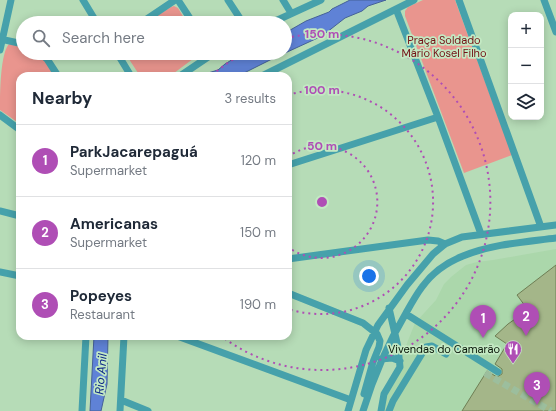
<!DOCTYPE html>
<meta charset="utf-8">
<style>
:root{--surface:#fff;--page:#f6f6f7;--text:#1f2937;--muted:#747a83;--line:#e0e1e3;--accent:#af4eb5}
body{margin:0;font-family:"DM Sans",sans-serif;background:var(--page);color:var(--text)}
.controls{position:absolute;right:12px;top:12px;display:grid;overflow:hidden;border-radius:8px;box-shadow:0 2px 10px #0003}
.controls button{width:36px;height:36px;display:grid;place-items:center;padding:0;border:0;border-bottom:1px solid var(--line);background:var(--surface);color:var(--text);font:20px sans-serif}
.you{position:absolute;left:369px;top:276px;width:14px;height:14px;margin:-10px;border:3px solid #fff;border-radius:50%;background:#1a73e8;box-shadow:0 0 0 6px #1a73e833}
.badge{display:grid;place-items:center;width:26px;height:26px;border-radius:50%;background:var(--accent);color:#fff;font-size:13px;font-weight:700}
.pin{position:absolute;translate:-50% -33px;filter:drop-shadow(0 1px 2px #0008)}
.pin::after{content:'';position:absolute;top:21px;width:14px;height:12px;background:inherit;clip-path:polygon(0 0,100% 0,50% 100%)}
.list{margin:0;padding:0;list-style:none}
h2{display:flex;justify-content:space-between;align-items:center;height:52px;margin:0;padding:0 16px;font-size:17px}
h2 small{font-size:13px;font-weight:400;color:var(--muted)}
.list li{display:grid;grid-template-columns:26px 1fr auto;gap:12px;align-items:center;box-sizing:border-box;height:72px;padding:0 16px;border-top:1px solid var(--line)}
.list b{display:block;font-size:15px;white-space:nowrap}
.list p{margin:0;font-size:13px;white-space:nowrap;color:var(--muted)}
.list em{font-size:13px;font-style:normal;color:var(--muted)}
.icon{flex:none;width:22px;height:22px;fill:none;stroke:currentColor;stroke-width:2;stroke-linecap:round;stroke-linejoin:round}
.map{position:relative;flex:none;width:556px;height:411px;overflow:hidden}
.search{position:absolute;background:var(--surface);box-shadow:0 2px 10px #0003;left:16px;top:16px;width:276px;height:44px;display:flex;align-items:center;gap:10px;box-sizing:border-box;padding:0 14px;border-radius:22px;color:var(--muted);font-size:15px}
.panel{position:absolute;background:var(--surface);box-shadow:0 2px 10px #0003;left:16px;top:72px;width:276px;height:268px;border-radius:12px}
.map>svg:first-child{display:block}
</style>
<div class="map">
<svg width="556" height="411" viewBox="0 0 556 411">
<rect width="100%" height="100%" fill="#b6dcb7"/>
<path fill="#abd7ab" d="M 556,249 L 556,411 L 380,411 L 415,323 L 436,300 L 444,284 L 451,277 L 466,265 L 477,262 L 493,260 Z"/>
<path fill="#e9958e" d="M 423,0 L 455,0 L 512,155 L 464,173 L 405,16 L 405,11 L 408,7 Z
M 174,6 L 178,8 L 187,23 L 146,23 L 171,7 Z
M 10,43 L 23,46 L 23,53 L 37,53 L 43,57 L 56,76 L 20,76 L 20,124 L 0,110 C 0,95 0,51 10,43 Z
M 125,53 L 201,53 L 170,76 L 140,76 Z"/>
<path fill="#5f82d6" stroke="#456198" d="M 350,0 L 386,0 L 368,6 L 362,11 L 345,18 L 322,36 L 285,53 L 285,33 L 306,21 L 329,12 L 332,9 Z
M 243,53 L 284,53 L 238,76 L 198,76 L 218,70 L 225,64 Z
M 94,336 L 108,336 L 107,384 L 101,411 L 90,411 Z"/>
<path fill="#a4b689" stroke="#6e7e54" d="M 556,265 L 556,411 L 462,411 L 487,371 L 497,377 L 502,374 L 502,369 L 495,364 L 507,344 L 495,336 L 508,324 L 528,310 L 517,295 Z"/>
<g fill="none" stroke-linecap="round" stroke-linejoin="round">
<path stroke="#9cbe9d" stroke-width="7" stroke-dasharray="7 3.5" stroke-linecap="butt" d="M 485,373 L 551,411"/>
<path stroke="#46a1ab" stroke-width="7" d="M 83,0 L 97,23
M 178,0 L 193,23
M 228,0 L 243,23
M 283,0 L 291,13
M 459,0 L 541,227
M 544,0 L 556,32
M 396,9 L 438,117 L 481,234
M 141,23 L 175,0
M 271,23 L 321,0
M 0,39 L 23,44
M 0,50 L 11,0
M 40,53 L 47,59 L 58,76
M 117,53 L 131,76
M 180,76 L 214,53
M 262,76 L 414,0
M 0,115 L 20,130
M 288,165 L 438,117
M 0,211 L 20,216
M 288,259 L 428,240 L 438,241 L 445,244
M 0,272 L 20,276
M 288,293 L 363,323 L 377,334 L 380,341 L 379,347 L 373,362 L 364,394
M 406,314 L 498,372
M 177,336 L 351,400
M 381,359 L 392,358 L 400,361
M 121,400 L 148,411
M 82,411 L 86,336
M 120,411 L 124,336
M 348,411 L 366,350 L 378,325 L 407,285 L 433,254 L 445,244 L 462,237 L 556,225
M 363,411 C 374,375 387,345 406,313 C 411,304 416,295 422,287 C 432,273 448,262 463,256 C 492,244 525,242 556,238
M 381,411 L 384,394 L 400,367 L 398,347 L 389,308
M 389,411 L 393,401 L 426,347 L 432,346 L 446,354"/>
</g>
<g fill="none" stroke="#af4eb5" stroke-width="2" stroke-dasharray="2 4">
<path d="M288 157A56 56 0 1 1 288 247"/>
<path d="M288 95A112 112 0 1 1 288 309"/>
<path d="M212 75A168 168 0 0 1 243 54M286 38A168 168 0 1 1 221 336"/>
</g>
<defs>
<g id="restaurant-pin" transform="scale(0.9)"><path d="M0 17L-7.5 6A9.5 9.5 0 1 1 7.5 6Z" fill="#af4eb5" stroke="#c3e9c3"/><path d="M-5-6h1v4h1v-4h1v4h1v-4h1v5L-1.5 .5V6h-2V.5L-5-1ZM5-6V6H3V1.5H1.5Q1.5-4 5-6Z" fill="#fff"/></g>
</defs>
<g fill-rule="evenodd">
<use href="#restaurant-pin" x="513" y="349"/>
</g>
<g text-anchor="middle" stroke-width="3.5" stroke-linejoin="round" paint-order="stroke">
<g font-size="11" fill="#731115" stroke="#c3e9c3">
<text x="444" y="44">Praça Soldado<tspan x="444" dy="13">Mário Kosel Filho</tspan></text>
</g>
<g font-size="11" fill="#081508" stroke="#c3e9c3" text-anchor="end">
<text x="500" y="353">Vivendas do Camarão</text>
</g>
<g font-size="12" font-style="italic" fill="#0c2788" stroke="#c3e9c3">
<text transform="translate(101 374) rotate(-85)" y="4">Rio Anil</text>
</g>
</g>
<circle cx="322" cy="202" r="6" fill="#af4eb5" stroke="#c3e9c3" stroke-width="2"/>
<g font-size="12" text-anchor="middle" font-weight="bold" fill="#af4eb5" stroke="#c3e9c3" stroke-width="3.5" stroke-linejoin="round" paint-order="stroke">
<text x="322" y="38">150 m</text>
<text x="322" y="94">100 m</text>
<text x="322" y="150">50 m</text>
</g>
</svg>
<div class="controls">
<button>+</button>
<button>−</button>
<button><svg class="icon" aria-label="layers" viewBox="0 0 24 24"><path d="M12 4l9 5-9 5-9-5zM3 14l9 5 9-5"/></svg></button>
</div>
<div class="you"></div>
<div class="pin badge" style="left:483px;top:338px">1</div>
<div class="pin badge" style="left:526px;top:336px">2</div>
<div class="pin badge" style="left:537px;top:405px">3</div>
<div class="search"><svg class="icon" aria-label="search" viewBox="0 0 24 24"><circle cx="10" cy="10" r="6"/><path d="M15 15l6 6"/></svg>Search here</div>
<section class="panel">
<h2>Nearby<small>3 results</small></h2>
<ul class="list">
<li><span class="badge">1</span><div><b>ParkJacarepaguá</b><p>Supermarket</p></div><em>120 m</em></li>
<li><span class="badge">2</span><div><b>Americanas</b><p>Supermarket</p></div><em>150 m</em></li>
<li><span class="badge">3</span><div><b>Popeyes</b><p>Restaurant</p></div><em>190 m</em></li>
</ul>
</section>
</div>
